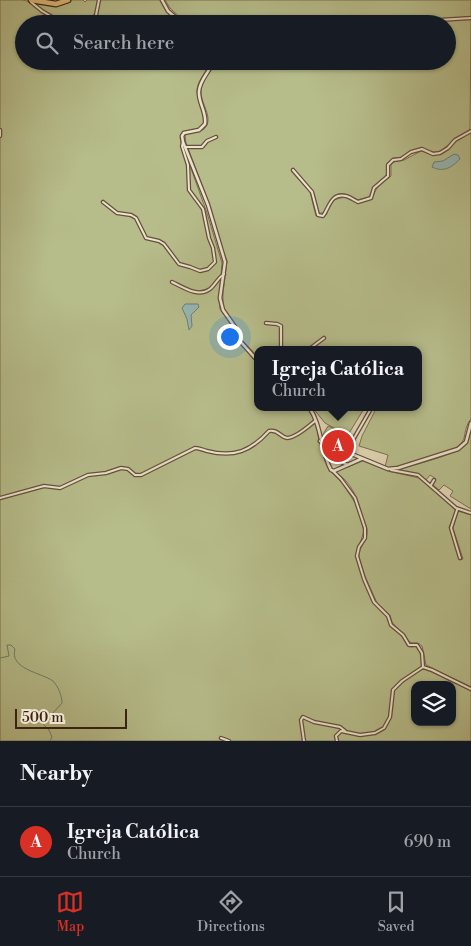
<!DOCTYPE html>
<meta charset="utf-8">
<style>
:root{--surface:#171b24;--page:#242831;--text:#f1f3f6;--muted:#9ea1a6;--line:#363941;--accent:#d93025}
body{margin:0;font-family:"Libre Bodoni",serif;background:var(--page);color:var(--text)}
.controls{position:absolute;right:15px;bottom:15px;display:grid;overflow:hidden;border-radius:10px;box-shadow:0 1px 4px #0004}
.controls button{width:45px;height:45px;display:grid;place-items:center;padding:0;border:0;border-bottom:1px solid var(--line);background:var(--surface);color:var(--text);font:25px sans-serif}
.scale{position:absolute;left:15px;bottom:12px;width:112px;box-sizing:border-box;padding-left:5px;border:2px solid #3e2313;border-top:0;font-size:14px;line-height:18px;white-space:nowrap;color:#3e2313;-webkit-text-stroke:4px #ebe3ce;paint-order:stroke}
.you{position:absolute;left:229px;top:336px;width:18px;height:18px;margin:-12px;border:4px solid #fff;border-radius:50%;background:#1a73e8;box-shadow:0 0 0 8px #1a73e833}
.badge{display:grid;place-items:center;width:32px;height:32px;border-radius:50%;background:var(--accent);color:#fff;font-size:16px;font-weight:700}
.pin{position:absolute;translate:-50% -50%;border:2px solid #fff;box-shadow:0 1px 5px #0006}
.popup{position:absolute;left:254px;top:346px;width:168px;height:65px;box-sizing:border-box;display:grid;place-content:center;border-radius:10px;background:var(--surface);filter:drop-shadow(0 1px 4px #0005);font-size:16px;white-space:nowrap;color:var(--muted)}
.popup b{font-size:19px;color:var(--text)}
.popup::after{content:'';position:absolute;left:50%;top:100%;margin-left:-10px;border:10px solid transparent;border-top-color:var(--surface)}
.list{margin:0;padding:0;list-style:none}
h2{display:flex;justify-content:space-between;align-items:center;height:65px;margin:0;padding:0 20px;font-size:21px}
h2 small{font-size:16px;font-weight:400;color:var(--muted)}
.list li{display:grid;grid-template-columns:32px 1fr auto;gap:15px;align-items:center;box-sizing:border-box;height:70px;padding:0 20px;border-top:1px solid var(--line)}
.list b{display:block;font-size:19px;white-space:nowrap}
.list p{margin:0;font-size:16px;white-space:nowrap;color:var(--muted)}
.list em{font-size:16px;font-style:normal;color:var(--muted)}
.icon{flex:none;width:28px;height:28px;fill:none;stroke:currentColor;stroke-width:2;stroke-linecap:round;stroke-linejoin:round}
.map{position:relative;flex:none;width:471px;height:741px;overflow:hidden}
.search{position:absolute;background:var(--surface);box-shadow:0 1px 4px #0004;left:15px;right:15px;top:15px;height:55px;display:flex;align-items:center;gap:12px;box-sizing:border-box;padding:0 18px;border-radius:28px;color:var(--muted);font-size:19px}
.sheet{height:135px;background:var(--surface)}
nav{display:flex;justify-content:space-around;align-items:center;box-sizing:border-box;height:70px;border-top:1px solid var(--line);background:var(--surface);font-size:14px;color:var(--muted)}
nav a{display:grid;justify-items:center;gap:2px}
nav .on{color:var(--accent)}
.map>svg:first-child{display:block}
</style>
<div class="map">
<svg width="471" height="741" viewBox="0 0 471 741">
<rect width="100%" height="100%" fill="#e0d4b3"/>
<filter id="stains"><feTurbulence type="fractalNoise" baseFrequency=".004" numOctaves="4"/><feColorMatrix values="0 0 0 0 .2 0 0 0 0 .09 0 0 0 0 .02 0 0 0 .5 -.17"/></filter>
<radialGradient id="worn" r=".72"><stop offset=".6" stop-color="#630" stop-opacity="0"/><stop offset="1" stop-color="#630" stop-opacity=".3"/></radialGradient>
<path fill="#b6bc8a" stroke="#7a704e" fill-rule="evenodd" d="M 0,0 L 22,0 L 55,6 L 62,5 L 70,0 L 83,0 L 85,2 L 87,0 L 161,0 L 166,11 L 180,24 L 24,24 L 24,61 L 210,61 C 208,72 198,78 197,90 C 196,100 214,124 198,129 C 193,130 188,130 183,132 L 180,138 L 207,213 L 222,263 L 219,299 L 220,309 L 234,328 L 240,343 L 254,360 L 258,362 L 258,407 L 307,407 L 316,422 L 319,441 L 329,470 L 343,484 L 357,506 L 364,531 L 356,556 L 375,605 L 387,616 L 390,625 L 401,635 L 408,645 L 411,647 L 417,646 L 421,652 L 423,668 L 471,691 L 471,741 L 0,741 ZM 415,685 L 452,685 L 452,722 L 415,722 Z
M 165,0 L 471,0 L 471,17 L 440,19 L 418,24 L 187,24 L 170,8 Z
M 471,19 L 470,130 L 455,139 L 441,151 L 434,152 L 421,148 L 412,151 L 403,157 L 393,158 L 387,163 L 387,175 L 373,188 L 369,197 L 357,200 L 345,195 L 333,198 L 323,213 L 319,213 L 314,193 L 294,170 L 291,171 L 310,192 L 316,216 L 324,217 L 327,214 L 327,209 L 333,200 L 345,197 L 358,203 L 372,198 C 377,186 380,184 391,176 L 391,165 L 394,162 L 404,160 L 421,151 L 433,155 L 439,154 L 444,151 L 457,139 L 471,132 L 471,419 C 460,433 471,440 452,450 L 390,469 L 385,467 L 388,455 L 359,446 L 362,436 L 377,407 L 418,407 L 418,350 L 258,350 L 258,357 L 242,340 L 237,326 L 227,315 L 223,306 L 223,293 L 227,261 L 217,236 L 207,198 L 186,143 L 185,135 L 190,132 L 203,130 C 215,120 202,106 201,93 C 199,81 212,72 216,61 L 364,61 L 383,64 L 388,61 L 447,61 L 447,24 L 424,24 L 438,21 Z
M 312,407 L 365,407 L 340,448 L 321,438 L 328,426 L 335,429 L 333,435 L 336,429 L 325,423 Z
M 471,427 L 471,509 L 450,496 L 453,491 L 444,485 L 439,490 L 432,484 L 436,479 L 430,475 L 426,480 L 417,474 L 399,471 L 399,469 C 413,465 456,455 465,445 C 470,440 469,433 471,427 Z
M 363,461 L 388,471 L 419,478 L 434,489 L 456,511 L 449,527 L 460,560 L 463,559 L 453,528 L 458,511 L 471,515 L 471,687 L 426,665 L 422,646 L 418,643 L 412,643 L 408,641 L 392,622 L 390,615 L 377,603 L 365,576 L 359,557 C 358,548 366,543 367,534 C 368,527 364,522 362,515 C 358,499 351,481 335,472 Z"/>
<path fill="#95b7b3" stroke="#727c73" d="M 454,154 L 458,155 L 460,159 C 452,167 444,173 432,167 L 434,162 L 443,161 Z
M 185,304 L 198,304 L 199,307 L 191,315 L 192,326 L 189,330 L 187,319 L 182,308 Z"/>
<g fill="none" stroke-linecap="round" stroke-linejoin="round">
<path stroke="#727c73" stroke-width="1" d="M 0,658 L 9,656 L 7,645 L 11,645 L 15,649 C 9,669 42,673 53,681 C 58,686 62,696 62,703 L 43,724 L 49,730 L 52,737 L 50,741"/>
<g stroke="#664f3b" stroke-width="4.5">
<path id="minor" d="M 31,2 L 42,11 L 64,24
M 89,24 L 96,15 L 99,0
M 420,24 L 439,20 L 471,18
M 369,61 L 380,63 L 386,61
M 354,63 L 354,61
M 0,130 L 0,136
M 185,147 L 202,147 L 207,141 L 216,137
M 293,170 L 312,192 L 318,215 L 323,216 C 329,208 331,192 346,196 C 350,197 354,200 358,202 L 371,198 L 374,188 L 388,176 L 388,165 L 393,160 L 401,159 L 411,152 L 422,149 L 433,154 L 440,153 L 448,148 L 455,140 L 471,131
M 103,202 L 117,213 L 131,215 L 136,218 L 146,238 L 159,241 L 164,244 L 179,264 L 190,267 L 200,271 L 208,269 L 215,262 L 213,248 L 209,238 L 203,209 L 189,190 L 188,165 L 182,146 L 183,142
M 172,282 C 183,287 198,298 210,289 C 215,285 218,278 224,274
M 266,323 L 277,324 L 281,326 L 281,350
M 308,350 L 324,338
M 346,452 L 372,407
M 325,455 L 348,465
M 391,470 L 418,475 L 456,508 L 471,513
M 333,471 L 341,479 L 355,498 L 365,528 L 365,538 L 359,547 L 357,556 L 364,579 L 374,602 L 388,616 L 391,625 L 403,635 L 409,645 L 417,645 L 422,653 L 423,667
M 431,485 L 434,480
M 0,498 L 44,486 L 60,488 L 88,475 L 106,473 L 121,468 L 128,469 L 135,475 L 141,475 L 195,448 C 200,448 203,450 207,451 C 234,458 251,451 269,431 C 278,429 280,437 287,438 C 296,438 309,426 315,421
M 457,510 L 451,528 L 460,558
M 423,667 L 432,670 L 471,689
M 221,738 L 229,741
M 304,741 L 301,720 L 303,717 L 314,722 L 340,727 L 345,731
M 337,741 L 336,736 L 341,731 L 360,735 L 375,733 L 384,728 L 390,717 L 393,690 L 402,681 L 423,667"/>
</g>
<g stroke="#664f3b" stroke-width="5">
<path id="tertiary" d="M 162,0 L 168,11 L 183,24
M 213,61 C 210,72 200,79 199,91 C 198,103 207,112 205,124 L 199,130 L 184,133 L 182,136 L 183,142 L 208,205 L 225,262 L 220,298 L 223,310 L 235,327 L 240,341 L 258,361
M 309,407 C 322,426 320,450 331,470 L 334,471 L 361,459
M 320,441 L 388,469 L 398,468 L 458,449 L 466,442 L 471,423"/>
</g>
<g stroke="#3e2313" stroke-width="7">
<path id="primary" d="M 31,0 L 56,4 L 68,0"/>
</g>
<use href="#minor" stroke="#ebe3ce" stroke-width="2"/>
<use href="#tertiary" stroke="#ebe3ce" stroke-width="2.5"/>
<use href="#primary" stroke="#e0ba7a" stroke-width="4.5"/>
</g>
<rect width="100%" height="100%" filter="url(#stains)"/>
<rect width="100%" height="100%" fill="url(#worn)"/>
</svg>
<div class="controls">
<button><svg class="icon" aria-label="layers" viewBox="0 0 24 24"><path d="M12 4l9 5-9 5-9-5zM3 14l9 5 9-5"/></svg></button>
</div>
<div class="scale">500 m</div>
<div class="you"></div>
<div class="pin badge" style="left:338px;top:446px">A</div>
<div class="popup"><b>Igreja Católica</b>Church</div>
<div class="search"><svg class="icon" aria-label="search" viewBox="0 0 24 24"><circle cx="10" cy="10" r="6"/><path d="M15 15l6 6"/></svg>Search here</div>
</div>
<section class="sheet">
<h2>Nearby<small></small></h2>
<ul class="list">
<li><span class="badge">A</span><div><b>Igreja Católica</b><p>Church</p></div><em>690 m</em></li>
</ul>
</section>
<nav>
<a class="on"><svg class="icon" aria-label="map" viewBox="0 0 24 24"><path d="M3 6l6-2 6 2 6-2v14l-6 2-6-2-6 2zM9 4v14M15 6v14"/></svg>Map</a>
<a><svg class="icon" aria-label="directions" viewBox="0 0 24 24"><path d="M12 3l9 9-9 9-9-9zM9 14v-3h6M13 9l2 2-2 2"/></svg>Directions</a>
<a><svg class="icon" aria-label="saved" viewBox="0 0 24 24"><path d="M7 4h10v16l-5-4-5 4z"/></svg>Saved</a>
</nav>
